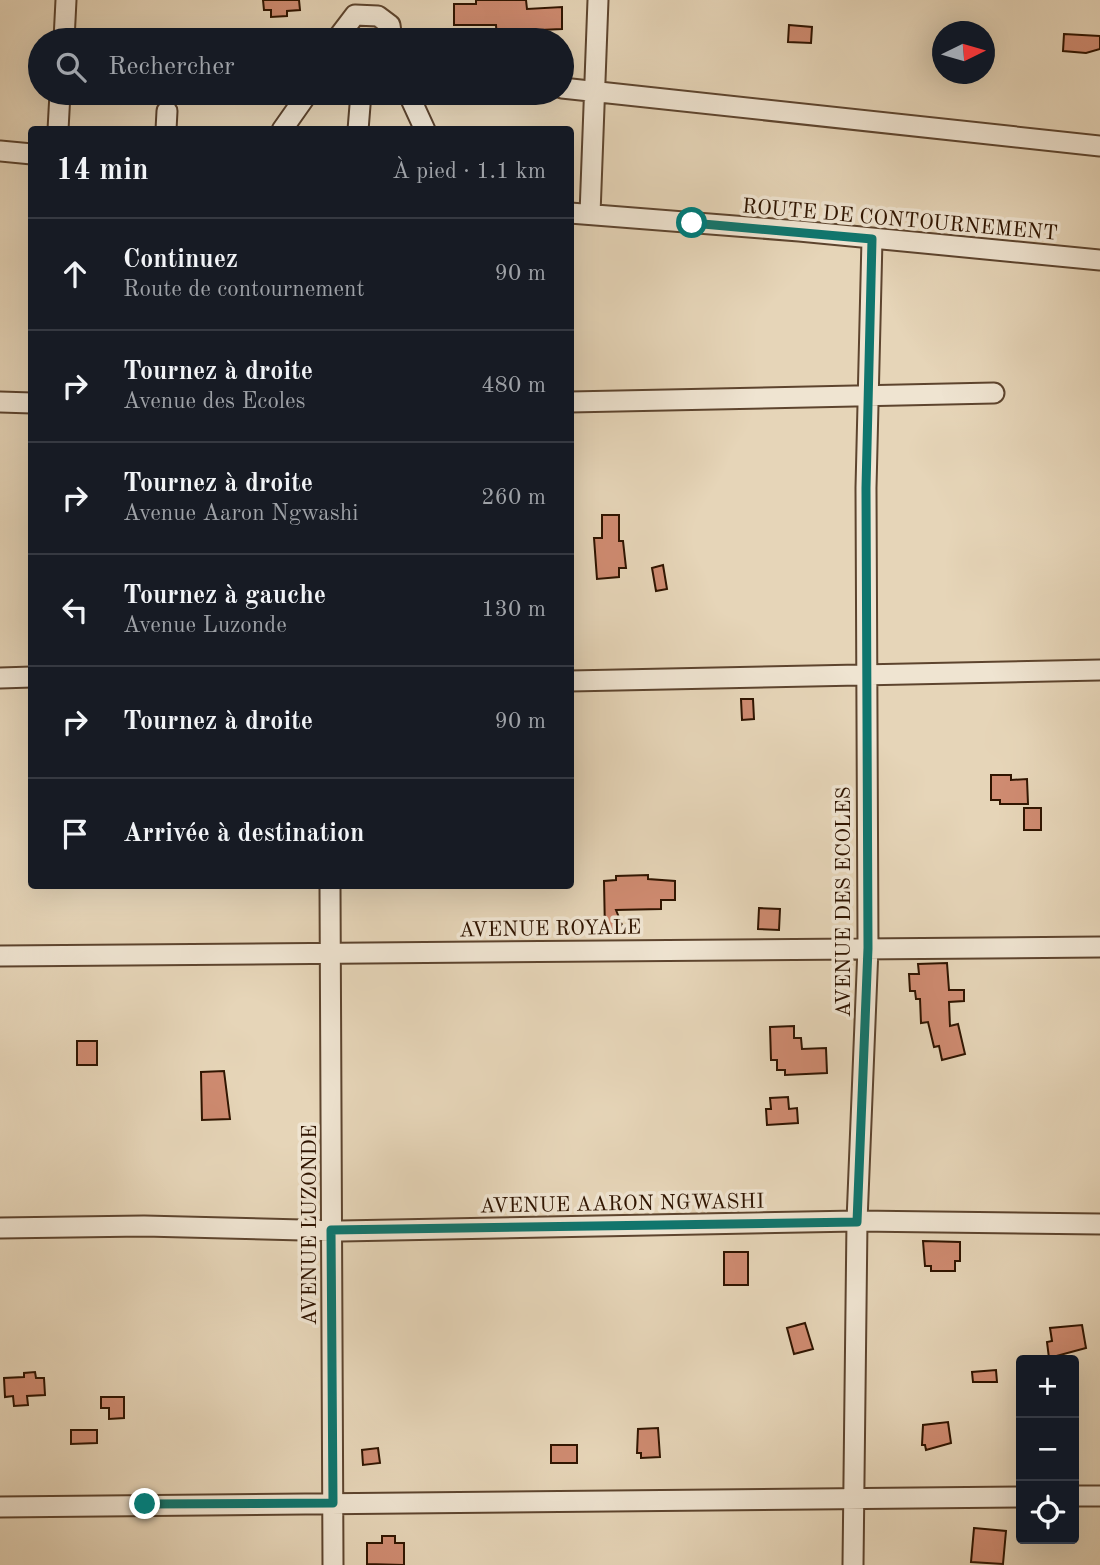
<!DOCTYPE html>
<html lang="fr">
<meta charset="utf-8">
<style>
:root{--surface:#171b24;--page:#242831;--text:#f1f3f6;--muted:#9ea1a6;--line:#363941}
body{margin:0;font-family:"Old Standard TT",serif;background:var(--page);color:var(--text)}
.controls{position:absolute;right:21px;bottom:21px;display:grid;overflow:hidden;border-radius:7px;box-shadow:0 7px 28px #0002}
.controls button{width:63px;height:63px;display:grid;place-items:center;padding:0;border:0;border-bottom:2px solid var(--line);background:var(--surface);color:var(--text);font:35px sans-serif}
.compass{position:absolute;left:932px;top:21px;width:63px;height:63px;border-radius:50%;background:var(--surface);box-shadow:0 7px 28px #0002;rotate:85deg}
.stop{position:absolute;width:21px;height:21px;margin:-16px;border:5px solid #0f766e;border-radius:50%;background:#fff}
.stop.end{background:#0f766e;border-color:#fff;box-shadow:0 2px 7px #0008}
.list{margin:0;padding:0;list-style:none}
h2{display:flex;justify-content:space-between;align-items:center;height:91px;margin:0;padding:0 28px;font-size:30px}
h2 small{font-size:23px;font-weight:400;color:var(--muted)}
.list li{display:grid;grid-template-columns:46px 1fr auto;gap:21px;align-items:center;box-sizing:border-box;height:112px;padding:0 28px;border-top:2px solid var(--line)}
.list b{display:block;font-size:26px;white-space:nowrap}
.list p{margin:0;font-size:23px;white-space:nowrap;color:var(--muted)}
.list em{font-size:23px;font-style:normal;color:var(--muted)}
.icon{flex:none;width:38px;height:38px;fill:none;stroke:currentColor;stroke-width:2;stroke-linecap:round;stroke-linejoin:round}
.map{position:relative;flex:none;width:1100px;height:1565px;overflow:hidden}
.search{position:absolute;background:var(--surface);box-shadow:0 7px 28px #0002;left:28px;top:28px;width:546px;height:77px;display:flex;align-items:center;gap:18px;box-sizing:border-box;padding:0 24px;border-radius:38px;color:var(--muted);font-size:26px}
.panel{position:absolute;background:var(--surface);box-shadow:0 7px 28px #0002;left:28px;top:126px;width:546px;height:763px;border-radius:7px}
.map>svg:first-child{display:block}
</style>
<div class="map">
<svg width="1100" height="1565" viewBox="0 0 1100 1565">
<rect width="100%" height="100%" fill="#e6d5b8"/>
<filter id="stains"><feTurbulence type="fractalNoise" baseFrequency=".00286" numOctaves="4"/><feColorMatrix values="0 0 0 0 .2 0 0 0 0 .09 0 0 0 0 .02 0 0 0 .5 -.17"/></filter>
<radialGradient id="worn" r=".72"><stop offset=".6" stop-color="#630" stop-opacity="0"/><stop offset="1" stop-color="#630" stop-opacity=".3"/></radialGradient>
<path fill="#cf8b71" stroke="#2f1400" stroke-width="2" d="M 263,0 L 299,0 L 300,10 L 287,11 L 287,16 L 271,17 L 271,10 L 264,10 Z
M 476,0 L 526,0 L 527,9 L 562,7 L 562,29 L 540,30 L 541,40 L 497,40 L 496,25 L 454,25 L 454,4 L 476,4 Z
M 789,25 L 812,27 L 811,43 L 788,42 Z
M 1064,34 L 1100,36 L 1100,49 L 1086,53 L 1063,51 Z
M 602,515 L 619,515 L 619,541 L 623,541 L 626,568 L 619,568 L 619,577 L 597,579 L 594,538 L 602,538 Z
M 663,565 L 667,589 L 656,591 L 652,568 Z
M 741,699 L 753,699 L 754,719 L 742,720 Z
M 991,775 L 1011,775 L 1011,780 L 1027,779 L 1028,804 L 1000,804 L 1000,800 L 991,800 Z
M 1024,808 L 1041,808 L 1041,830 L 1024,830 Z
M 648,875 L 648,879 L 675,881 L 675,900 L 661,900 L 661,909 L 616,910 L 622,925 L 619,930 L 605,932 L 604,881 L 616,880 L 616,876 Z
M 759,908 L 780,909 L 779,930 L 758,929 Z
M 947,963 L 949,990 L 964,990 L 964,1001 L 949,1002 L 950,1026 L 958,1024 L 965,1054 L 942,1060 L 939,1046 L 934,1047 L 928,1022 L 921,1023 L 920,999 L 916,999 L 915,991 L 910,991 L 909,974 L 919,974 L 918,964 Z
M 794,1026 L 794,1038 L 801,1038 L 802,1049 L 826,1048 L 827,1073 L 785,1075 L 785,1070 L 777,1070 L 777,1060 L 771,1060 L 770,1027 Z
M 77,1041 L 97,1041 L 97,1065 L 77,1065 Z
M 224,1071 L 230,1119 L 202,1120 L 201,1072 Z
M 788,1097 L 789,1109 L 797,1108 L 798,1123 L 767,1125 L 766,1109 L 771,1109 L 770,1098 Z
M 923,1241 L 960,1242 L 960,1261 L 955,1261 L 955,1271 L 931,1271 L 931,1266 L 925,1266 Z
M 724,1252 L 748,1252 L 748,1285 L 724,1285 Z
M 805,1323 L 813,1349 L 794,1354 L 787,1328 Z
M 1082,1325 L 1086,1348 L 1049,1358 L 1047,1342 L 1052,1341 L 1050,1328 Z
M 996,1370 L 997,1382 L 973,1382 L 972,1372 Z
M 35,1372 L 36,1378 L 44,1378 L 45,1395 L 27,1396 L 28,1405 L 14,1406 L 13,1396 L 5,1397 L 4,1378 L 24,1377 L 24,1373 Z
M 101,1397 L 124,1397 L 124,1418 L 109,1419 L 109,1408 L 101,1408 Z
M 948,1422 L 951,1443 L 926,1450 L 925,1445 L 922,1445 L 923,1425 Z
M 658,1428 L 660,1457 L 641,1458 L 641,1453 L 637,1453 L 638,1429 Z
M 71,1430 L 97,1430 L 97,1443 L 71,1444 Z
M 551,1445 L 577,1445 L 577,1463 L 551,1463 Z
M 378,1448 L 380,1463 L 363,1465 L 362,1450 Z
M 974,1528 L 1006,1531 L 1003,1564 L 971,1562 Z
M 382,1536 L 395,1536 L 395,1543 L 404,1543 L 404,1565 L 367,1564 L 367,1543 L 382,1543 Z"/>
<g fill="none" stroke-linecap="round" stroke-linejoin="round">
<g stroke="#5d442e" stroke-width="23">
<path id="minor" d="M 64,40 L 66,0
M 336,40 L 355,15 L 378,16 L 390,25 L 392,40
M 562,88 L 1100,146
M 408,93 L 425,130
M 58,130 L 60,93
M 166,130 L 167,111
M 282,130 L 308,93
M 358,130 L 361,93
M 0,151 L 32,154
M 570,213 L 799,231 L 1100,260
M 590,214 L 598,0
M 0,402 L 32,403
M 570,402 L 994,393
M 0,678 L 32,677
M 570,681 L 1100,670
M 330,886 L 333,1565
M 0,956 L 1100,947
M 0,1228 L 144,1226 L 341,1231 L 857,1221 L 1100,1224
M 1074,1496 L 1100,1496
M 0,1507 L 1021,1497
M 853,1565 L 857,1221 L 868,948 L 866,488 L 872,239"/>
</g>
<use href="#minor" stroke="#efe4d1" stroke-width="19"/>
</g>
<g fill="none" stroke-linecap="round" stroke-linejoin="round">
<path stroke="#0f766e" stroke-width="9" d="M 145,1504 L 333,1503 L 331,1230 L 857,1222 L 868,948 L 866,488 L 872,239 L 692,223"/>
</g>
<g text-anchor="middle" stroke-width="7" stroke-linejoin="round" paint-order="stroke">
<g font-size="21" fill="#2f1400" stroke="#efe4d1">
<text transform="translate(900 219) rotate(5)" y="7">ROUTE DE CONTOURNEMENT</text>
<text transform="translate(843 902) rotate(-90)" y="7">AVENUE DES ECOLES</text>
<text transform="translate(550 928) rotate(-1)" y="7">AVENUE ROYALE</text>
<text transform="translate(622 1203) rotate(-1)" y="7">AVENUE AARON NGWASHI</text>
<text transform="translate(309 1225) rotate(-90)" y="7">AVENUE LUZONDE</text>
</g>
</g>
<rect width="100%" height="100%" filter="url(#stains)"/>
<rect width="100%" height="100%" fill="url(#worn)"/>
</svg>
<div class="controls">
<button>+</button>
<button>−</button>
<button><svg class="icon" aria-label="locate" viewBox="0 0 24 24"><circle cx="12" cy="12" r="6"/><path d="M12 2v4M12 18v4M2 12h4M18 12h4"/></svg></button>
</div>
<svg class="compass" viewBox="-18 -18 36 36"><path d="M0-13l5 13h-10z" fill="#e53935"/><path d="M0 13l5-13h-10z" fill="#9ea1a6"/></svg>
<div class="stop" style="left:692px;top:223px"></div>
<div class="stop end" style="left:145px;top:1504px"></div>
<div class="search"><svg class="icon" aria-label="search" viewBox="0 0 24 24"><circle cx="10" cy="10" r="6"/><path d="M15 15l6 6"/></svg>Rechercher</div>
<section class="panel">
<h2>14 min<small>À pied · 1.1 km</small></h2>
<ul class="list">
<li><svg class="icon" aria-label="ahead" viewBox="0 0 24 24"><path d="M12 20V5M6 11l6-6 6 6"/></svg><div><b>Continuez</b><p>Route de contournement</p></div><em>90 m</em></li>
<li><svg class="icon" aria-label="right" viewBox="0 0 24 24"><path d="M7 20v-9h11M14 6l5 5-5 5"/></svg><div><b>Tournez à droite</b><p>Avenue des Ecoles</p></div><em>480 m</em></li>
<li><svg class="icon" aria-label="right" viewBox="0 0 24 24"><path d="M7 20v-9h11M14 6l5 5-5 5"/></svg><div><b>Tournez à droite</b><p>Avenue Aaron Ngwashi</p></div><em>260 m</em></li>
<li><svg class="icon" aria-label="left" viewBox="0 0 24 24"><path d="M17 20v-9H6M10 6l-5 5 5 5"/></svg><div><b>Tournez à gauche</b><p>Avenue Luzonde</p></div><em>130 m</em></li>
<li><svg class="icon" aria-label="right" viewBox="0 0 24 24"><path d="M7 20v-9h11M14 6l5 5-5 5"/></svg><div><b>Tournez à droite</b></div><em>90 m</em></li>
<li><svg class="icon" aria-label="arrive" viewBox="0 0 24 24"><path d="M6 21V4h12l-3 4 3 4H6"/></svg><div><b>Arrivée à destination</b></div></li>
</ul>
</section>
</div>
